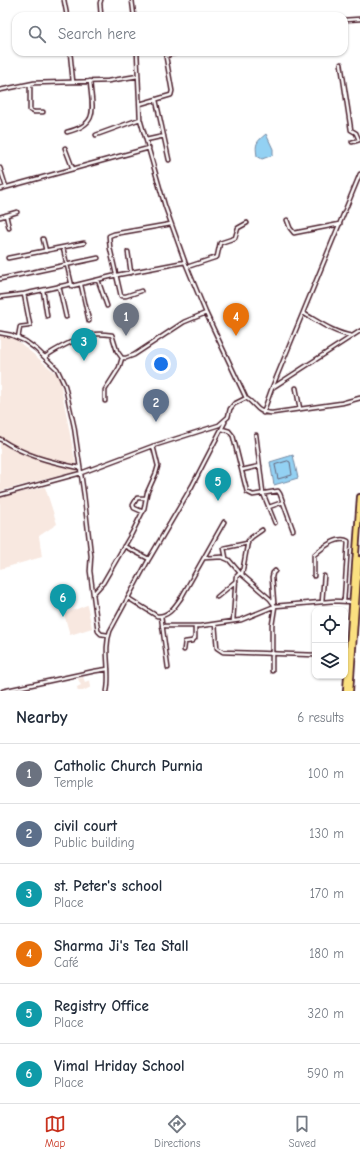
<!DOCTYPE html>
<meta charset="utf-8">
<style>
:root{--surface:#fff;--page:#f2f2f3;--text:#1f2937;--muted:#747a83;--line:#e0e1e3;--accent:#c8321e}
body{margin:0;font-family:"Comic Neue",sans-serif;background:var(--page);color:var(--text)}
.controls{position:absolute;right:12px;bottom:12px;display:grid;overflow:hidden;border-radius:8px;box-shadow:0 1px 3px #0004}
.controls button{width:36px;height:36px;display:grid;place-items:center;padding:0;border:0;border-bottom:1px solid var(--line);background:var(--surface);color:var(--text);font:20px sans-serif}
.you{position:absolute;left:161px;top:364px;width:14px;height:14px;margin:-10px;border:3px solid #fff;border-radius:50%;background:#1a73e8;box-shadow:0 0 0 6px #1a73e833}
.badge{display:grid;place-items:center;width:26px;height:26px;border-radius:50%;background:var(--accent);color:#fff;font-size:13px;font-weight:700}
.pin{position:absolute;translate:-50% -33px;filter:drop-shadow(0 1px 2px #0008)}
.pin::after{content:'';position:absolute;top:21px;width:14px;height:12px;background:inherit;clip-path:polygon(0 0,100% 0,50% 100%)}
.list{margin:0;padding:0;list-style:none}
h2{display:flex;justify-content:space-between;align-items:center;height:52px;margin:0;padding:0 16px;font-size:17px}
h2 small{font-size:13px;font-weight:400;color:var(--muted)}
.list li{display:grid;grid-template-columns:26px 1fr auto;gap:12px;align-items:center;box-sizing:border-box;height:60px;padding:0 16px;border-top:1px solid var(--line)}
.list b{display:block;font-size:15px;white-space:nowrap}
.list p{margin:0;font-size:13px;white-space:nowrap;color:var(--muted)}
.list em{font-size:13px;font-style:normal;color:var(--muted)}
.icon{flex:none;width:22px;height:22px;fill:none;stroke:currentColor;stroke-width:2;stroke-linecap:round;stroke-linejoin:round}
.map{position:relative;flex:none;width:360px;height:691px;overflow:hidden}
.search{position:absolute;background:var(--surface);box-shadow:0 1px 3px #0004;left:12px;right:12px;top:12px;height:44px;display:flex;align-items:center;gap:10px;box-sizing:border-box;padding:0 14px;border-radius:12px;color:var(--muted);font-size:15px}
.sheet{height:412px;background:var(--surface)}
nav{display:flex;justify-content:space-around;align-items:center;box-sizing:border-box;height:56px;border-top:1px solid var(--line);background:var(--surface);font-size:11px;color:var(--muted)}
nav a{display:grid;justify-items:center;gap:2px}
nav .on{color:var(--accent)}
.map>svg:first-child{display:block}
</style>
<div class="map">
<svg width="360" height="691" viewBox="0 0 360 691">
<rect width="100%" height="100%" fill="#fff"/>
<filter id="ink" filterUnits="userSpaceOnUse"><feTurbulence type="fractalNoise" baseFrequency=".025" numOctaves="2"/><feDisplacementMap in="SourceGraphic" scale="8" xChannelSelector="R" yChannelSelector="G"/><feConvolveMatrix kernelMatrix="1 2 1 2 8 2 1 2 1" color-interpolation-filters="sRGB"/></filter>
<g filter="url(#ink)">
<path fill="#f8e8e0" d="M 0,335 L 11,335 L 59,376 L 77,471 L 0,491 Z
M 45,487 L 57,524 L 39,536 L 42,557 L 0,569 L 0,497 Z
M 87,605 L 92,628 L 70,635 L 64,614 Z
M 83,677 L 85,682 L 90,680 L 91,687 L 83,691 L 78,691 L 77,687 L 81,685 L 78,679 Z"/>
<path fill="#93d1f3" stroke="#768aa3" d="M 266,134 L 273,149 L 273,155 L 262,159 L 257,156 C 255,144 256,142 266,134 Z
M 293,455 L 298,478 L 274,485 L 270,462 Z"/>
<g fill="none" stroke-linecap="round" stroke-linejoin="round">
<path stroke="#67667b" stroke-width="1" d="M 288,461 L 290,462 L 292,475 L 278,479 L 275,465 Z"/>
<g stroke="#4a1f2b" stroke-width="5.5">
<path id="street" d="M 64,0 L 67,16
M 101,0 L 100,3 L 101,16
M 132,0 L 134,16
M 344,20 L 360,19
M 70,52 L 73,82
M 137,52 L 140,119 L 165,206 L 185,262 L 206,313 L 246,398
M 341,64 L 351,130 L 356,133 L 359,140
M 30,84 L 30,110 L 34,112 L 43,112
M 0,90 L 34,83 L 108,81 L 138,76
M 156,100 L 169,160
M 140,104 L 171,95 L 172,91 L 166,57 L 171,54 L 186,52
M 67,132 C 100,124 92,109 90,81
M 96,135 L 140,119
M 146,140 L 164,136
M 352,142 L 359,140
M 65,148 L 73,169
M 0,168 L 6,187
M 0,189 L 149,148
M 6,215 L 9,228
M 0,217 L 17,212
M 287,220 L 290,228 L 294,233 L 340,224
M 43,239 L 46,251
M 63,248 L 72,286 L 117,275 L 185,262
M 128,252 L 131,273
M 8,258 L 84,243
M 187,267 L 217,257 L 220,243 L 235,238 L 238,228 L 247,223
M 0,279 L 98,258
M 98,280 L 107,306
M 81,285 L 89,321
M 59,286 L 66,317
M 43,290 L 47,316
M 141,291 L 126,296 L 121,296 L 110,248 L 109,236 L 114,234 L 171,224
M 0,297 L 24,294 L 71,284
M 303,313 C 319,322 334,333 352,336
M 0,333 L 11,335 L 25,341 L 36,349 L 57,369 L 65,386 L 74,426 L 84,495 L 91,556 L 90,571 L 98,631 L 101,634 L 108,635
M 18,338 L 20,327 L 28,326 L 30,325 L 24,294
M 45,357 C 54,350 79,337 90,335 C 97,333 105,334 112,335 L 117,351 L 122,358 L 126,358 L 134,355 L 184,322 L 206,313
M 272,388 L 360,331
M 296,388 L 300,409
M 105,401 L 105,390 L 119,368 L 122,358
M 263,413 L 272,388 L 360,174
M 222,429 L 229,431 L 233,436 L 247,492 L 253,495 L 278,491 L 280,494 L 293,530
M 256,435 L 263,493 L 275,523
M 0,439 C 25,456 51,462 80,468
M 242,470 L 260,466
M 0,495 L 81,473 L 153,446 L 219,425 L 228,417 L 230,409 L 234,404 L 246,398 C 259,406 254,412 272,413 L 342,403 L 360,398
M 269,507 L 283,502
M 143,512 L 134,508 L 133,505 L 137,498 L 146,498
M 124,546 L 149,559
M 204,558 L 222,557 L 229,560 L 240,573 L 270,599 L 275,606 L 272,625 L 272,671
M 226,558 L 224,548 L 248,543
M 242,574 L 248,541 L 252,537 L 262,530
M 314,576 L 314,555 C 322,548 338,535 348,541 L 344,601
M 94,593 L 103,583 L 132,533 L 144,509 L 147,493 L 156,473 L 158,466 L 153,446
M 217,597 L 236,581
M 128,598 L 157,616 C 169,617 175,606 181,598 L 224,522
M 322,602 L 324,576
M 274,603 L 272,577 L 273,573 L 275,571
M 161,616 L 168,668
M 233,621 L 236,577 L 240,573
M 215,624 L 217,648 L 223,652 L 315,655
M 162,626 L 200,626 L 241,620 L 275,606 L 334,601 L 352,602
M 184,650 L 185,642 L 192,641 L 195,638 L 195,626
M 3,691 L 95,671 L 108,669
M 107,691 C 111,671 103,650 110,631 L 149,559 L 192,486 L 225,422"/>
</g>
<g stroke="#4a1f2b" stroke-width="8">
<path id="highway" d="M 346,691 L 360,497
M 350,691 L 359,559"/>
</g>
<use href="#street" stroke="#fff" stroke-width="2.5"/>
<use href="#highway" stroke="#fbe080" stroke-width="4.5"/>
</g>
</g>
</svg>
<div class="controls">
<button><svg class="icon" aria-label="locate" viewBox="0 0 24 24"><circle cx="12" cy="12" r="6"/><path d="M12 2v4M12 18v4M2 12h4M18 12h4"/></svg></button>
<button><svg class="icon" aria-label="layers" viewBox="0 0 24 24"><path d="M12 4l9 5-9 5-9-5zM3 14l9 5 9-5"/></svg></button>
</div>
<div class="you"></div>
<div class="pin badge" style="left:126px;top:336px;background:#6b7280">1</div>
<div class="pin badge" style="left:156px;top:422px;background:#5c6f8a">2</div>
<div class="pin badge" style="left:84px;top:361px;background:#0f9aa8">3</div>
<div class="pin badge" style="left:236px;top:336px;background:#e8710a">4</div>
<div class="pin badge" style="left:218px;top:501px;background:#0f9aa8">5</div>
<div class="pin badge" style="left:63px;top:617px;background:#0f9aa8">6</div>
<div class="search"><svg class="icon" aria-label="search" viewBox="0 0 24 24"><circle cx="10" cy="10" r="6"/><path d="M15 15l6 6"/></svg>Search here</div>
</div>
<section class="sheet">
<h2>Nearby<small>6 results</small></h2>
<ul class="list">
<li><span class="badge" style="background:#6b7280">1</span><div><b>Catholic Church Purnia</b><p>Temple</p></div><em>100 m</em></li>
<li><span class="badge" style="background:#5c6f8a">2</span><div><b>civil court</b><p>Public building</p></div><em>130 m</em></li>
<li><span class="badge" style="background:#0f9aa8">3</span><div><b>st. Peter's school</b><p>Place</p></div><em>170 m</em></li>
<li><span class="badge" style="background:#e8710a">4</span><div><b>Sharma Ji's Tea Stall</b><p>Café</p></div><em>180 m</em></li>
<li><span class="badge" style="background:#0f9aa8">5</span><div><b>Registry Office</b><p>Place</p></div><em>320 m</em></li>
<li><span class="badge" style="background:#0f9aa8">6</span><div><b>Vimal Hriday School</b><p>Place</p></div><em>590 m</em></li>
</ul>
</section>
<nav>
<a class="on"><svg class="icon" aria-label="map" viewBox="0 0 24 24"><path d="M3 6l6-2 6 2 6-2v14l-6 2-6-2-6 2zM9 4v14M15 6v14"/></svg>Map</a>
<a><svg class="icon" aria-label="directions" viewBox="0 0 24 24"><path d="M12 3l9 9-9 9-9-9zM9 14v-3h6M13 9l2 2-2 2"/></svg>Directions</a>
<a><svg class="icon" aria-label="saved" viewBox="0 0 24 24"><path d="M7 4h10v16l-5-4-5 4z"/></svg>Saved</a>
</nav>
